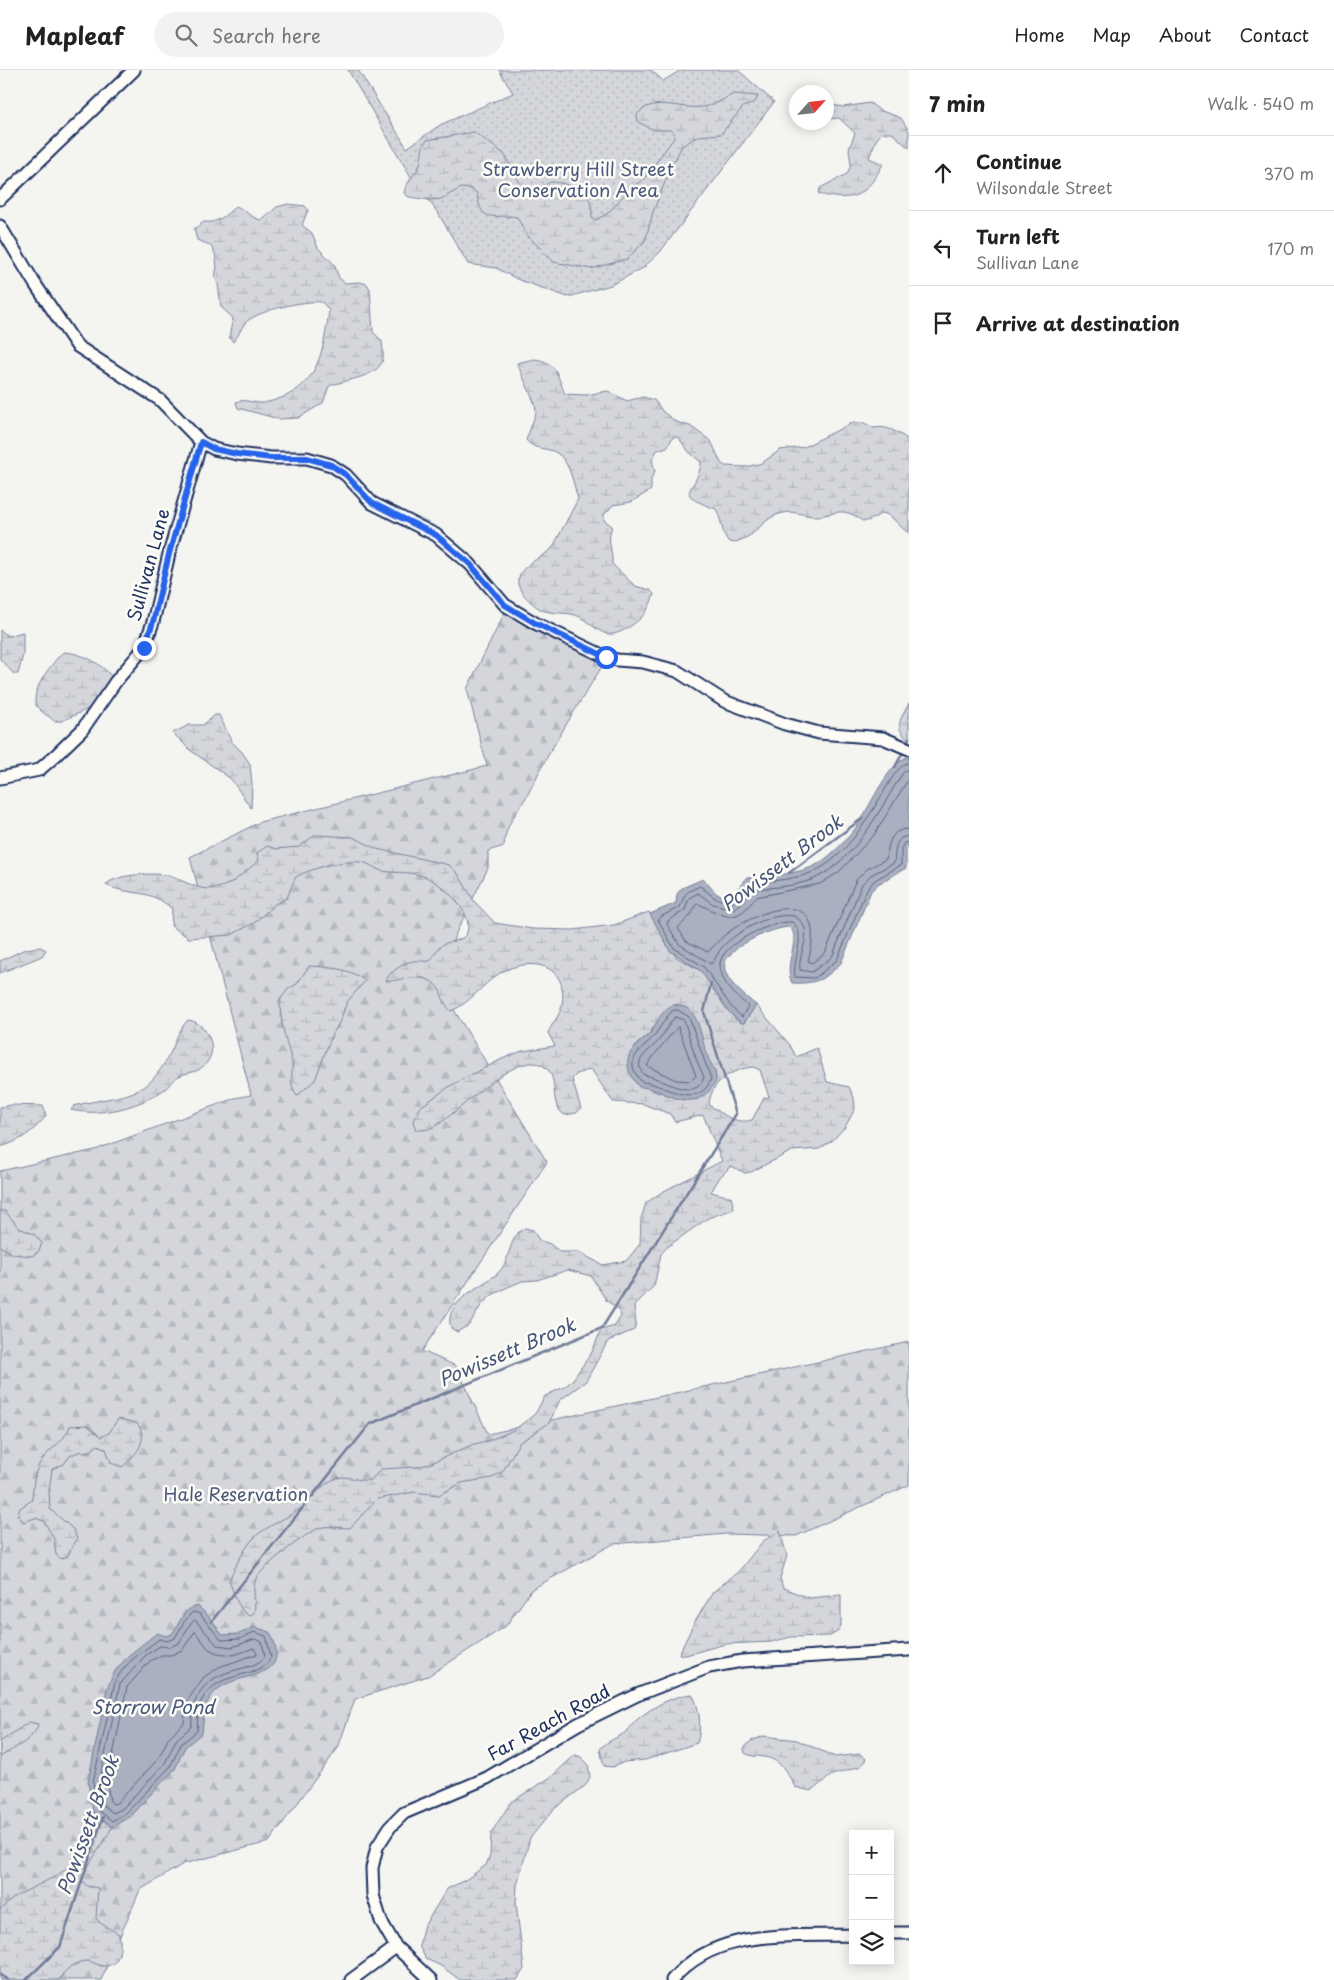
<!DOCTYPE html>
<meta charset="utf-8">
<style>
:root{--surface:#fff;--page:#f2f2f2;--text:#222;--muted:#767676;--line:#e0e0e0}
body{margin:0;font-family:"Playpen Sans",sans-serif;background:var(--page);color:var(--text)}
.controls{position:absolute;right:15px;bottom:15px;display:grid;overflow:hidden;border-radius:0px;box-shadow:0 2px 12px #0003}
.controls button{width:45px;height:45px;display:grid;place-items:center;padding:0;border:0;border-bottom:1px solid var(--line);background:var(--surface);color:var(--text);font:25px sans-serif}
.compass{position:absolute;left:789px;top:15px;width:45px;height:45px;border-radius:50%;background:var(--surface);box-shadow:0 2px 12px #0003;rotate:63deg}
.stop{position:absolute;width:15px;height:15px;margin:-11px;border:4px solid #2563eb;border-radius:50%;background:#fff}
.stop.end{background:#2563eb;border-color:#fff;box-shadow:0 1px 5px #0008}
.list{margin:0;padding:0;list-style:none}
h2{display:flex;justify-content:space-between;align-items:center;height:65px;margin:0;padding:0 20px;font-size:21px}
h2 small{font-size:16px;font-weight:400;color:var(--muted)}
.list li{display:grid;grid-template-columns:32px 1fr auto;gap:15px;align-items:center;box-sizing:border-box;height:75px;padding:0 20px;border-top:1px solid var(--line)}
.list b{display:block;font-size:19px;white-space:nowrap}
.list p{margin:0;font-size:16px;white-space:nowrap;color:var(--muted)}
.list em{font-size:16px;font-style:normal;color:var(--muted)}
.icon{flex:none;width:28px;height:28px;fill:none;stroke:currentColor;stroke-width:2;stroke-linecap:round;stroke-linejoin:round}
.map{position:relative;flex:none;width:909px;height:1910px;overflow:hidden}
header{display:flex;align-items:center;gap:30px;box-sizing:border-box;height:70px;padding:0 25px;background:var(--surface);border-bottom:1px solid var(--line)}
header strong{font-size:24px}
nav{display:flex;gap:28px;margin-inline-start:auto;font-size:18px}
.search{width:350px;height:45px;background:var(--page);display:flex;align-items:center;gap:12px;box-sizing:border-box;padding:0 18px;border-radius:28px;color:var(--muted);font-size:19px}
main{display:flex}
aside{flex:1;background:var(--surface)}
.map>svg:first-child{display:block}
</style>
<header>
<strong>Mapleaf</strong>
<div class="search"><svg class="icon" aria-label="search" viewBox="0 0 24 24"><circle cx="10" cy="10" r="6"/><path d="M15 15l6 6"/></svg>Search here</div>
<nav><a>Home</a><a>Map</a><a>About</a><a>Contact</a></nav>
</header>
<main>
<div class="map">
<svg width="909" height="1910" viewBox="0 0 909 1910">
<defs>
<pattern id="grass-dots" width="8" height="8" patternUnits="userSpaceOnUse" patternTransform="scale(1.25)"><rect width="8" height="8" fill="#d4d6db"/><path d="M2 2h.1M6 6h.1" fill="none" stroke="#b5b8be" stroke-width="1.8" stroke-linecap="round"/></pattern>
<pattern id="forest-firs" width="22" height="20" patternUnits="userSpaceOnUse" patternTransform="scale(1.25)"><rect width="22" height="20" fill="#d4d6db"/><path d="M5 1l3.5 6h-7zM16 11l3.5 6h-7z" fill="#b5b8be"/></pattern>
<pattern id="wetland-marsh" width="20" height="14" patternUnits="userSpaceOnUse" patternTransform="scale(1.25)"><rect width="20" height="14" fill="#d4d6db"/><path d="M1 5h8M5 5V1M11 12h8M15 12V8" fill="none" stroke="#b5b8be"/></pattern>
</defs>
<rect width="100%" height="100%" fill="#f4f4f1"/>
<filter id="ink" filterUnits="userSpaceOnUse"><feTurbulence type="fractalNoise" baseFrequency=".02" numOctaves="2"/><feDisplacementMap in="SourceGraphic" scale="10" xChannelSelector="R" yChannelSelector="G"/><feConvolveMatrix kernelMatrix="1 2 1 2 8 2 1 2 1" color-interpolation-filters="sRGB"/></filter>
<g filter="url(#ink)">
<path fill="url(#grass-dots)" stroke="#78829c" d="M 348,0 L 358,0 L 407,78 L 440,55 L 513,23 L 499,0 L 651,0 L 663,11 L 681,0 L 738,0 L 774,32 L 660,182 L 643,198 L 611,215 L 568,227 L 519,210 L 496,198 L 468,194 L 438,143 L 411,107 Z"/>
<path fill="url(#forest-firs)" stroke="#78829c" d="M 506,540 L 529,558 L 604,593 C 579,634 552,675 531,718 C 521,739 505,752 504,776 L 488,781 L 488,798 L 456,863 L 437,912 L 547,1092 L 422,1281 L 456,1296 L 488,1364 L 909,1272 L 909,1415 L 796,1466 L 726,1464 L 613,1474 L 532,1519 L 506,1556 L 428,1606 L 355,1629 L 338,1678 L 269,1772 L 183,1794 L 140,1820 L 101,1910 L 0,1910 L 0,1101 L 95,1080 L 235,1028 L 251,1025 L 190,787 L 260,752 L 487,696 L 467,619 Z"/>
<path fill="url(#wetland-marsh)" stroke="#78829c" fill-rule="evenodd" d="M 734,24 L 758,26 L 755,32 L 743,37 L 721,64 L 698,66 L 682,76 L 671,97 L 653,142 L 645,171 L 627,189 L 591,199 L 554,192 L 526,164 L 517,147 C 493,143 481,156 477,123 L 471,119 L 461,118 L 441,129 L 430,130 L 409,127 L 404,123 C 406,111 416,105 420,94 C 422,86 421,76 427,70 L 474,62 L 504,84 L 524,120 L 535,121 L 550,112 C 563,112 585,119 590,131 C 592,136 592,143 592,148 L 596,150 L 608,143 L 631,117 L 643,110 L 674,68 L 674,63 L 671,60 L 654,60 L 638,52 L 637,45 C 651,25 682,40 701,37 C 715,36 722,29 734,24 Z
M 870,33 L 879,40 L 901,48 L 909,61 L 909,78 L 892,63 L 882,63 L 876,70 L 869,88 L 883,94 C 866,125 856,133 819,124 L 820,118 L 847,104 L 851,95 L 849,79 L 855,63 L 839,48 L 827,49 L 827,34 L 843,37 Z
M 288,134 L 305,136 L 308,140 L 302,155 L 312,163 L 318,178 L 334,194 L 339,208 L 345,213 L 360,212 L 367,214 L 370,219 L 373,262 L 382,271 C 382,276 384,282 383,288 C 381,307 344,310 329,316 L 323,333 L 298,348 L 279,349 L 238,338 L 236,332 C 246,328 254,334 263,333 C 317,323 323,286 329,240 L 322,232 C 304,230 260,240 246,252 C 241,257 239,266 233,272 L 229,267 L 233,248 L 221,237 L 218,214 L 215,207 L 217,197 L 215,183 L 210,175 L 197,170 L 194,159 L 204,152 C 218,154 225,145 236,136 C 246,140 249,147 261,150 L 277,137 Z
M 534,289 C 558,292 556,304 565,324 L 586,325 L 608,321 L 627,331 L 643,327 L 654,330 L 663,342 L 676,352 L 690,356 L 711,371 L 721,393 L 725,396 L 746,397 L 762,393 L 780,380 L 804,377 L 852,353 L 864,353 L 874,358 C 888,355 898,363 909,370 L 909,463 C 900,458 892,444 882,443 C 856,460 866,446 844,442 C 836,441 825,446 817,446 C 806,447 795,440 783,443 C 768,446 762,456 752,464 C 747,468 740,470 734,473 L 728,471 C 721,461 722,450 716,439 C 668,422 699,422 701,392 L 689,382 L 678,367 L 673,367 L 667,377 L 657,380 L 652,390 L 655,401 L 651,409 L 651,420 L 631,432 L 613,435 L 604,445 L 604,450 L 612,456 C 606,473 613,478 612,494 L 635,516 L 650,520 L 654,524 C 652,530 649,537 646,542 C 639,552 616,569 604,563 C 594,559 587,550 578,546 C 567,541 551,545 540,539 C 532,534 516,520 518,510 C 522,492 543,489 553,477 L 578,429 C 574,416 570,391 557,383 C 544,376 537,382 526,370 L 536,343 L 535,334 L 517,293 Z
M 0,560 L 8,566 L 23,562 L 23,585 L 18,604 L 14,604 L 0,589 Z
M 63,582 C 82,583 100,592 112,607 L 94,636 L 62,651 L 54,651 C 49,646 39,641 36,635 C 30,620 54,591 63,582 Z
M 909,633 L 909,670 L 908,670 C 893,655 901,650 909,633 Z
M 215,645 L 219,645 L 232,672 L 242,682 L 250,694 L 252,715 L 251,738 L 231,709 L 190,680 L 173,663 L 189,655 L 203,655 Z
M 315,765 L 353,767 L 377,779 L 449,795 L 458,804 L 474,831 L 495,853 L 533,859 L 573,860 L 614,855 L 649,842 L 676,887 L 701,901 L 736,950 L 744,953 L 756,935 L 790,975 L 796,987 L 817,978 L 827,1012 L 849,1017 L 854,1028 L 855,1039 L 845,1057 L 833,1070 L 819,1079 L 792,1081 L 751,1102 L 745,1103 L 731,1096 L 720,1107 L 711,1122 L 731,1127 L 734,1139 L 708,1148 L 667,1177 L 661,1184 L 654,1216 L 634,1236 L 636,1253 L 634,1260 L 608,1271 L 586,1311 L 560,1330 L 549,1353 L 519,1373 L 503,1401 L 492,1408 L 461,1413 L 439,1425 L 414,1422 L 377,1429 L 350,1458 C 341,1458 327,1455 319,1458 C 306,1463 262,1497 256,1509 C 251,1519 257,1532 254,1543 L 249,1546 C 238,1540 233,1521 229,1510 C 237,1494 246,1472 261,1462 C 274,1453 289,1447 301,1438 C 314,1429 321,1413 337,1408 C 349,1405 359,1412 371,1410 L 381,1399 L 416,1397 L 429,1394 L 474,1374 L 488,1371 L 514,1360 L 535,1344 L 545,1326 L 566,1316 L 574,1308 L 592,1282 L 601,1260 L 615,1256 L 621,1246 L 619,1240 L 606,1230 L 591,1206 L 568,1200 L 537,1210 L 522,1211 L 508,1217 L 492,1225 L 482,1234 L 469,1255 L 457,1262 L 451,1258 C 442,1232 483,1216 498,1203 C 510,1192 508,1173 519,1162 L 525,1158 L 533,1160 L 539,1170 L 550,1174 L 560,1182 L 578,1182 L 603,1195 L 626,1191 L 640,1174 L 641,1149 L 646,1133 L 662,1122 L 722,1091 L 703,1045 L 675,1052 L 670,1044 L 643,1034 L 613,1032 L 591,999 L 577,1004 L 572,1009 L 581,1039 L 576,1043 L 565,1045 C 547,1035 561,1009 545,997 C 517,975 455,1049 431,1058 C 426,1060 421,1060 416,1060 L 413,1051 L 419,1038 L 450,1016 L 502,989 L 522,981 L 555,976 L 548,963 C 552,953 560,946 562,935 C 569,893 530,886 500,903 C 482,914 471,933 451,941 C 445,936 443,928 440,921 C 428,899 403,911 386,911 C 388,903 405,892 413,891 C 419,890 424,892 430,891 C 435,886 437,877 444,874 C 453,870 463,872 467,862 C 475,842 438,809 420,805 C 407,801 392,804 379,800 C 373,797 368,793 362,792 C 340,790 318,797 299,805 L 295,808 L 287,828 L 275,834 L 254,853 L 231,865 L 189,868 L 171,856 L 172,839 C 151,818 128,826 106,815 C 114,804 157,802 169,806 C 187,811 198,822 217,818 C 233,815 246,800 259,791 L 257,783 L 267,776 L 276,779 L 299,777 ZM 673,935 L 679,935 L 715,1003 L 658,1023 L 648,1017 L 637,974 L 649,964 L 662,945 ZM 753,997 L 760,1000 L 769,1027 L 764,1028 L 752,1050 C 735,1055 722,1043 709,1035 C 710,1012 732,999 753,997 Z
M 40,877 L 46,880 L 42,886 L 0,903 L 0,891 L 25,879 Z
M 309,896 C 328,897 350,898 365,911 L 347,932 L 340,951 L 331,967 L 315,1010 L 297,1026 C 287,1013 295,1002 291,988 C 285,968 280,951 280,930 L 288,919 L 297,914 Z
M 188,950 C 196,951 204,957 208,965 C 215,978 212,992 198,1000 C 192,1003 185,1003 179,1006 C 174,1009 170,1015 165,1019 C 140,1037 102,1047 71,1040 L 74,1036 C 93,1030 128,1028 144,1017 C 154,1010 162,998 168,987 C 176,974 176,963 188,950 Z
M 11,1035 L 43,1036 L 46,1046 C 33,1062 19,1072 0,1077 L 0,1037 Z
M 0,1141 L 5,1141 L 19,1158 L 34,1164 L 42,1173 L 39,1181 L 32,1186 L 13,1184 L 0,1176 Z
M 118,1349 L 137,1353 C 150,1371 136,1384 122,1397 L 111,1393 L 106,1379 L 98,1375 L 91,1381 L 78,1382 L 70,1386 L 64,1394 L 52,1399 L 49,1421 L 50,1439 L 73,1459 L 77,1469 L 67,1487 L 61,1489 L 56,1485 L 54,1469 L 44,1451 L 35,1448 L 23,1452 L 18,1445 L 20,1438 L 32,1430 C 33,1415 34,1398 45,1386 C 55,1375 65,1370 70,1356 L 87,1355 L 101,1367 L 109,1363 Z
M 780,1461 L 787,1486 L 780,1508 L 783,1518 L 809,1528 L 841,1525 L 841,1556 L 837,1562 L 830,1566 L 791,1567 L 771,1572 L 725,1574 L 686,1585 L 679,1584 L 693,1555 L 713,1522 L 739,1501 L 763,1471 Z
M 692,1624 C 700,1637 702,1659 697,1673 L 645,1690 L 624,1692 L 613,1697 L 604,1696 L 600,1679 C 607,1671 617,1668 626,1662 C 631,1658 634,1651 639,1648 C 654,1636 673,1626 692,1624 Z
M 29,1652 L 38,1654 C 36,1669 12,1679 0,1687 L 0,1672 Z
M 764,1666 L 797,1670 L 835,1687 L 860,1684 L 866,1689 L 861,1696 L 832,1705 L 811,1721 L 795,1717 C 788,1704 781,1689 764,1687 C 756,1686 752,1687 745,1683 L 744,1678 L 751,1671 Z
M 575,1685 L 581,1687 L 588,1694 L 590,1707 L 586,1715 L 554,1739 L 530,1768 L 517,1815 L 516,1832 L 524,1899 L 517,1910 L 460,1910 L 441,1896 L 426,1889 L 419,1876 L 423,1858 L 447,1819 L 467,1809 L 486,1795 L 490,1786 L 491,1763 L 511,1732 L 551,1707 Z
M 93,1742 L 112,1757 C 104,1774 86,1795 82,1811 L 87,1816 L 98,1818 L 96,1848 L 100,1853 L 119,1864 C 122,1877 120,1898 102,1896 C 97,1895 92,1891 87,1891 C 75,1891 64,1900 59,1910 L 0,1910 L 0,1840 L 16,1826 L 58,1805 L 79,1789 L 92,1771 Z"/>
<path fill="#aab0bf" stroke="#717c98" d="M 909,687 L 909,773 L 906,779 L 906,798 L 878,814 L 871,821 L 841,893 C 825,910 815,914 792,913 C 782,894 802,870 790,857 C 774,857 729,876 725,893 C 721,908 746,927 756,935 L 744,953 L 741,953 L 728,941 L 701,901 L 670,881 L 650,844 L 676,833 L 677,824 L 682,818 L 703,809 L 717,824 L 731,828 L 746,808 C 766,807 801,804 818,794 C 833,784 849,768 859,753 C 869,738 891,688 909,687 Z
M 673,935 C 681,935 689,937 693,944 C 702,957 702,974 708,988 C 711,994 717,1002 716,1010 C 716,1011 714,1015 713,1016 C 690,1048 662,1016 639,1017 C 626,1001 622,988 639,973 C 643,969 648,966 651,962 C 657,953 662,939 673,935 Z
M 198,1536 L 212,1550 L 222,1565 L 239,1564 L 255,1557 L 270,1562 C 295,1613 239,1600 217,1620 C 203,1633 204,1646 202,1663 L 185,1677 L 175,1699 L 129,1747 L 112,1757 L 93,1742 L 88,1712 L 107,1618 L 115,1601 L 129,1585 L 157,1563 L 166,1566 L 172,1564 C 180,1553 183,1538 198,1536 Z"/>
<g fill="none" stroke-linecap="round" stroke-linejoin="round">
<path stroke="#546385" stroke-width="1" d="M 909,692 C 896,697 890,712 883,723 C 866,751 848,783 819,799 C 799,810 770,811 748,813 L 739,827 L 732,833 L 715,828 L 700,816 C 684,823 686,822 680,837 L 660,847 L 658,850 L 674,878 L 704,897 L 732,938 L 742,947 L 748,936 C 736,926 720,912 720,895 C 719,874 774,850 792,852 C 808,864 792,888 795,907 L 815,908 L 837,890 L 867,819 L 875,810 L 901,795 L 901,779 L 904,773 L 909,772
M 909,698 L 902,704 C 880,739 860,782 822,805 C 803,816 773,818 751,819 L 743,832 L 733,839 L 713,834 L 698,823 L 689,828 L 685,840 L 668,851 L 667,854 L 679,874 L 711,894 C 716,889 718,881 724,875 C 740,860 771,842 794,846 C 818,860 797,881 800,900 L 812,902 L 832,887 L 862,814 L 871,805 L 894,793 C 896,781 893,767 909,766
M 909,708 L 874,765 L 839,802 L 820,814 L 756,827 C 734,857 725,846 697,833 L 691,845 L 678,858 L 686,871 L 708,882 C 716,874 723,865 733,859 C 773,833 828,821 808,891 L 812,893 L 825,883 L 856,810 L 867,799 L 886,789 C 889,773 890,759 909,759
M 678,940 L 689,947 L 711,1009 C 698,1043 661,1012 642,1012 C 622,990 639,983 653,967 C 660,959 664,949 672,941 Z
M 675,947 L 684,950 L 696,989 L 704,1007 C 696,1035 659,1006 644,1005 C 631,989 650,982 659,970 C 665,963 668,954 675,947 Z
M 678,957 L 696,1006 L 690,1011 L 676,1010 L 647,996 C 648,992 675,959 678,957 Z
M 193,1542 L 200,1544 L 221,1570 L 240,1569 L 254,1562 L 266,1566 L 271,1587 C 260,1612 212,1597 199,1637 C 197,1644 198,1653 197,1661 L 181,1674 L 170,1697 L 126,1743 L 112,1751 L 97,1739 L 93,1712 L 115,1612 C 126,1590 142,1583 159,1569 L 167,1571 L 175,1568 L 184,1552 Z
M 195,1550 L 217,1575 L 232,1577 L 255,1569 L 262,1572 L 265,1586 C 254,1605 209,1592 194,1634 C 191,1641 193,1650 191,1657 L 176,1670 L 165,1693 L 122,1739 L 113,1743 L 103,1735 L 99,1713 L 120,1614 L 146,1585 L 160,1576 L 169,1577 L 179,1573 L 189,1556 Z
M 195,1562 L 209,1579 L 217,1583 L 234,1585 L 254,1578 L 257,1584 L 219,1597 L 204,1607 L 187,1631 L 184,1653 L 169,1667 L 158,1689 L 117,1733 L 113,1734 L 110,1731 L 107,1714 L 127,1617 L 150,1591 L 162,1585 L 171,1585 L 182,1580 Z"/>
<path stroke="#717c98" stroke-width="2.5" d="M 906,675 L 909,668
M 895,697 L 904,680
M 789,803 L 863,748
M 211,1552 L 370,1354 L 602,1258 L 736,1044 L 704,942 L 711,913
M 0,1905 L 8,1910
M 26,1910 L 60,1877 L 103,1747"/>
<g stroke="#1b2f5e" stroke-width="15">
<path id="minor" d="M 0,129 L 134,0
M 0,156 L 35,214 L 77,276 L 160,330 L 201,372 L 214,379 L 237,384 L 271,388 L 307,388 L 331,395 L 346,405 L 372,433 L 436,465 L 470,494 L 505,535 L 535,553 L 606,587 L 617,590 L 643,592 L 677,601 L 724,631 L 785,654 L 819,663 L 883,668 L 909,679
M 0,708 L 39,700 L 55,686 L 82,660 L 116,611 L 144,578 L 153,552 L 169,484 L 201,372
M 890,1863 L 909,1863
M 351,1910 L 396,1877
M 431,1910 L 396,1877 L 381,1851 L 373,1825 L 372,1798 L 377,1777 L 390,1757 L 404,1743 L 487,1708 L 578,1654 L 637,1625 L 709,1597 L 742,1591 L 909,1580
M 672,1910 C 716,1857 791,1867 853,1865"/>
</g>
<use href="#minor" stroke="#fdfcf7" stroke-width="11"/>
</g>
</g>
<g fill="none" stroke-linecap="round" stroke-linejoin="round" filter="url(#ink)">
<path stroke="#2563eb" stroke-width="6" d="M 144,578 L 153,552 L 169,484 L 201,372 L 214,379 L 237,384 L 271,388 L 307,388 L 331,395 L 346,405 L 372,433 L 436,465 L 470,494 L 505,535 L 535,553 L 606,587"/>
</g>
<g text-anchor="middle" stroke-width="5" stroke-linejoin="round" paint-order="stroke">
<g font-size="18" fill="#49597d" stroke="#fdfcf7">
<text x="578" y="106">Strawberry Hill Street<tspan x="578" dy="21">Conservation Area</tspan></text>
<text x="236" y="1431">Hale Reservation</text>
</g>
<g font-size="18" fill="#1b2f5e" stroke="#fdfcf7">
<text transform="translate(149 495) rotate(-75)" y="6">Sullivan Lane</text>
<text transform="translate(549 1653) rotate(-29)" y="6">Far Reach Road</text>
</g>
<g font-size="19" font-style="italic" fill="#46567b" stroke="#fdfcf7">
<text transform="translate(782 793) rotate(-37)" y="7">Powissett Brook</text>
<text transform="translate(507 1282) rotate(-23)" y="7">Powissett Brook</text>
<text x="153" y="1644">Storrow Pond</text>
<text transform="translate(88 1755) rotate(-70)" y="7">Powissett Brook</text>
</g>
</g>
</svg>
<div class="controls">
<button>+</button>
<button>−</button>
<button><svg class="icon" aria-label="layers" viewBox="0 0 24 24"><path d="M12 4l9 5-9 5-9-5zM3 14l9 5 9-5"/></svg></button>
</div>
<svg class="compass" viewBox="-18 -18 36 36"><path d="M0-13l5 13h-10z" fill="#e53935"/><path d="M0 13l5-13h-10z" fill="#767676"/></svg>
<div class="stop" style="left:606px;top:587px"></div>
<div class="stop end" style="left:144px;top:578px"></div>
</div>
<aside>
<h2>7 min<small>Walk · 540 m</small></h2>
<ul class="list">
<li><svg class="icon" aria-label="ahead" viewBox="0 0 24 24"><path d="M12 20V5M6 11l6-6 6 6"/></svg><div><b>Continue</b><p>Wilsondale Street</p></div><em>370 m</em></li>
<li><svg class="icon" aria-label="left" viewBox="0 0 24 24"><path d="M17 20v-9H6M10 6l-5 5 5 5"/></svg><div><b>Turn left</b><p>Sullivan Lane</p></div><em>170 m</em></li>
<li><svg class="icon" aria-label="arrive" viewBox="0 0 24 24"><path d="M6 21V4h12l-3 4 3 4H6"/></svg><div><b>Arrive at destination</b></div></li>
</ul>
</aside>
</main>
